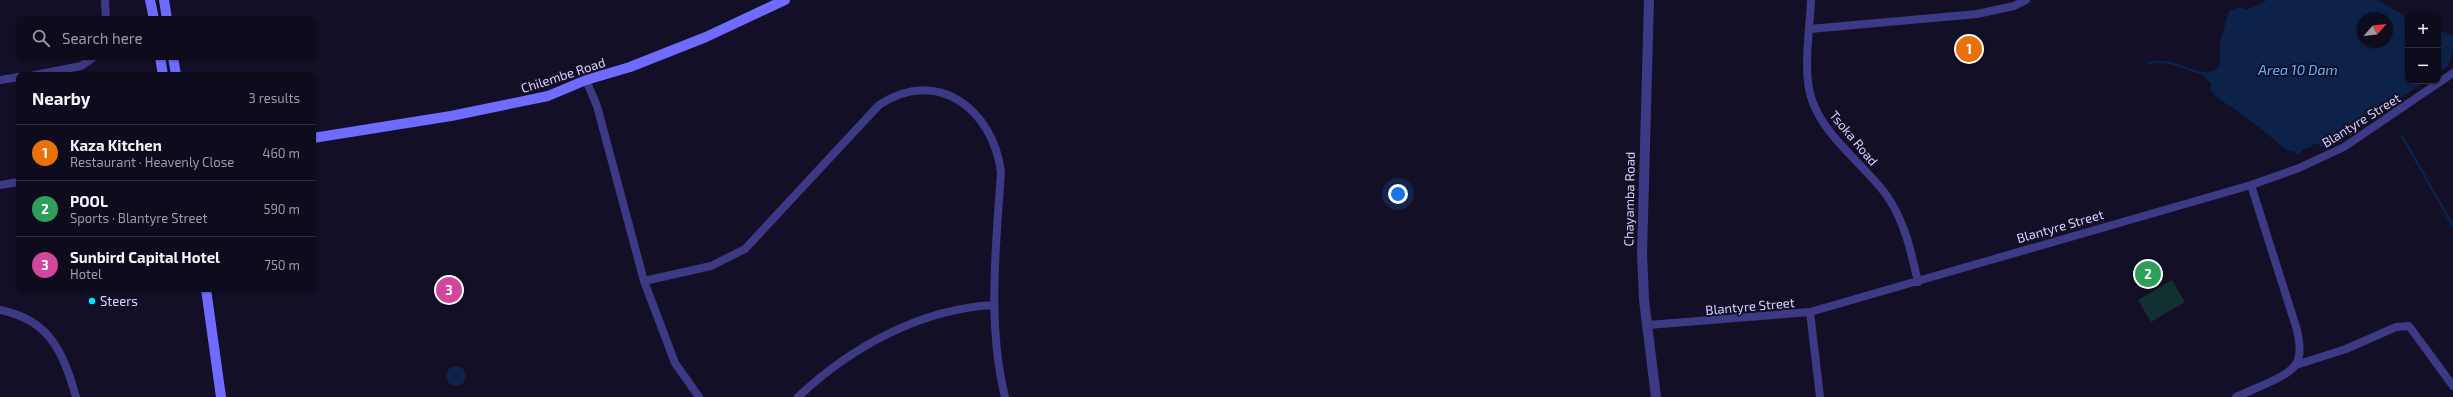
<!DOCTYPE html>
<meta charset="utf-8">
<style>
:root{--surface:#0e0b1c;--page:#1c1929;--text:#f1f3f6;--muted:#9b9ba3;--line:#2e2b3b;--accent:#00e5ff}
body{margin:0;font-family:"Exo 2",sans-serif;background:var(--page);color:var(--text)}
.controls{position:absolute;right:12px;top:12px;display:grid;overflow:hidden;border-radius:8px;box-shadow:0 1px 3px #0004}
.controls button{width:36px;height:36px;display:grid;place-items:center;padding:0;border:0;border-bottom:1px solid var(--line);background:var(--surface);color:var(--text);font:20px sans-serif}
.compass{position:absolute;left:2357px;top:12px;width:36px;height:36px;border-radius:50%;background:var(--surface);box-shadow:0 1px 3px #0004;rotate:63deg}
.you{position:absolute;left:1398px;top:194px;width:14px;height:14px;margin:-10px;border:3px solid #fff;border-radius:50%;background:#1a73e8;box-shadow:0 0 0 6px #1a73e833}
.badge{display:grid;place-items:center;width:26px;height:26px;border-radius:50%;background:var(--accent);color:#fff;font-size:13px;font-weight:700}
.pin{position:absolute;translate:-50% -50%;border:2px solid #fff;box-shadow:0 1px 4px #0006}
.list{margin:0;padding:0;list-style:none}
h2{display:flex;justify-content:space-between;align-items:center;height:52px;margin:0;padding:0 16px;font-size:17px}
h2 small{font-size:13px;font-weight:400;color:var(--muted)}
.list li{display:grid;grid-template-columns:26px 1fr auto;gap:12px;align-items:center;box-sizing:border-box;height:56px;padding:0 16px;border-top:1px solid var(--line)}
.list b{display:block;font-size:15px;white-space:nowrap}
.list p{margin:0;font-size:13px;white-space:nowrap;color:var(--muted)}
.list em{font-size:13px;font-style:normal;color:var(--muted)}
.icon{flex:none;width:22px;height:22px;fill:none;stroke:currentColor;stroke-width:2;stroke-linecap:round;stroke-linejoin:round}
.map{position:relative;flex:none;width:2453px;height:397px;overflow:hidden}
.search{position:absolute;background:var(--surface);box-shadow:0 1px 3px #0004;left:16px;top:16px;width:300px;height:44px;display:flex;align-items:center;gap:10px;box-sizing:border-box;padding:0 14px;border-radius:8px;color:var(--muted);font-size:15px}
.panel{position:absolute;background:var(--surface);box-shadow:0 1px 3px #0004;left:16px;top:72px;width:300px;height:220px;border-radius:8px}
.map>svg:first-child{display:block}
</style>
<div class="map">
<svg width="2453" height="397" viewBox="0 0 2453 397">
<rect width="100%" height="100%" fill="#130f26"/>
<path fill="#12302f" d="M 2172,280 L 2185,302 L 2151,322 L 2138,300 Z"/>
<path fill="#0c2248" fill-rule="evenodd" d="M 2267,0 L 2378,0 L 2403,15 L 2408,21 L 2408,81 L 2426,81 L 2337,140 L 2322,147 L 2318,144 L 2313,144 L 2311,147 L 2304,149 L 2299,155 L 2292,151 L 2288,151 L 2247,118 L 2215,96 L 2210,89 L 2211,84 L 2200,72 L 2214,71 L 2220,65 L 2220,42 L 2229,11 L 2239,7 L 2246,10 ZM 2363,18 L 2387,18 L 2387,42 L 2363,42 Z
M 2438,30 L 2453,35 C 2453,46 2453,74 2438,69 Z
M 2153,268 L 2156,274 L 2143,281 L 2140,274 Z
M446 376a10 10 0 1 1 20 0a10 10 0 1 1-20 0Z"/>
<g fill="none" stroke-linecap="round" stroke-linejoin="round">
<path stroke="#0c2248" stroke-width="2.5" d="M 2149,63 C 2174,59 2179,68 2202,73
M 2402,136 L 2453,226"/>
<path stroke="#3d3a85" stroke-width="8" d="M 105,0 L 106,19
M 1811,0 C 1810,29 1802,73 1812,100 C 1825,138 1864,164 1887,196 C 1905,222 1911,252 1918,282
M 1810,29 L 1977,14 L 2014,6 L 2026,0
M 35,75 L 81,66 L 94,57
M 0,80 L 19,77
M 586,80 L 597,106 L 644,281 L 675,363 L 699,397
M 0,185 L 19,182
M 644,281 L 711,266 L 745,249 L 879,105 C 938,66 993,110 1001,172 C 996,246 987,324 1005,397
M 0,310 C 50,320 63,352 76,397
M 1810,312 L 1820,397
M 1648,325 L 1810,312 L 2251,185 L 2299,168 L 2344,147 L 2453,73
M 2296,365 L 2346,349 L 2396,327 L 2409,326 L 2453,386
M 798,397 C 851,347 920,309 994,305
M 2236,397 C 2250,390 2289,377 2296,364 C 2302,354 2299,341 2297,330 L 2251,185"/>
<path stroke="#3d3a85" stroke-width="10" d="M 1649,0 L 1642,254 L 1644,300 L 1656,397"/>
<path stroke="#6f6bff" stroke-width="10" d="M 150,0 L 154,19
M 164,0 L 167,19
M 160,57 L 163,75
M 173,57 L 176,75
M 313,138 L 451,116 L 548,96 L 586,80 L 630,67 L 706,37 L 785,0
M 206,289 L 221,397"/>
</g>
<circle fill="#00e5ff" stroke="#130f26" stroke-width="1.5" cx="92" cy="301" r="4"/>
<g text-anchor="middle" stroke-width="4" stroke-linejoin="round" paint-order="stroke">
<g font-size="13" fill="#d9d4ff" stroke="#130f26">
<text transform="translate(563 75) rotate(-18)" y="5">Chilembe Road</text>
<text transform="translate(2361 120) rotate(-32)" y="5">Blantyre Street</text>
<text transform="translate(1854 138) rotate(50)" y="5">Tsoka Road</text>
<text transform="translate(1629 199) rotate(-89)" y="5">Chayamba Road</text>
<text transform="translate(2060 226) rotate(-16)" y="5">Blantyre Street</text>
<text transform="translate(1750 306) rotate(-5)" y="5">Blantyre Street</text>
</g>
<g font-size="13" fill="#d9d4ff" stroke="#130f26" text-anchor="start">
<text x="100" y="306">Steers</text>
</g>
<g font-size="14" font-style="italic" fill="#62b6ff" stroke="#130f26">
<text x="2298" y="75">Area 10 Dam</text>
</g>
</g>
</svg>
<div class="controls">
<button>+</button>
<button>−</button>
</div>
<svg class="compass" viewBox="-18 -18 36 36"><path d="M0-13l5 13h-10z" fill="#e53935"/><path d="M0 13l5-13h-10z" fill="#9b9ba3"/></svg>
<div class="you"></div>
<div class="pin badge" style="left:1969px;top:49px;background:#e8710a">1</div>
<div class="pin badge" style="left:2148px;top:274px;background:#2e9e5b">2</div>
<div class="pin badge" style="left:449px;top:290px;background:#d1479c">3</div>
<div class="search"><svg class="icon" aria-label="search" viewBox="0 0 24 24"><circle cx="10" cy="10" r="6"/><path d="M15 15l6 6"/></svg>Search here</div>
<section class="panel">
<h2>Nearby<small>3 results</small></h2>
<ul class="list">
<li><span class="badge" style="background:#e8710a">1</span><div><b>Kaza Kitchen</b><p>Restaurant · Heavenly Close</p></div><em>460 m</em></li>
<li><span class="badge" style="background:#2e9e5b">2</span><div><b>POOL</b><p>Sports · Blantyre Street</p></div><em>590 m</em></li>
<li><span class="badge" style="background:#d1479c">3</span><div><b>Sunbird Capital Hotel</b><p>Hotel</p></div><em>750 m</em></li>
</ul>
</section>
</div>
